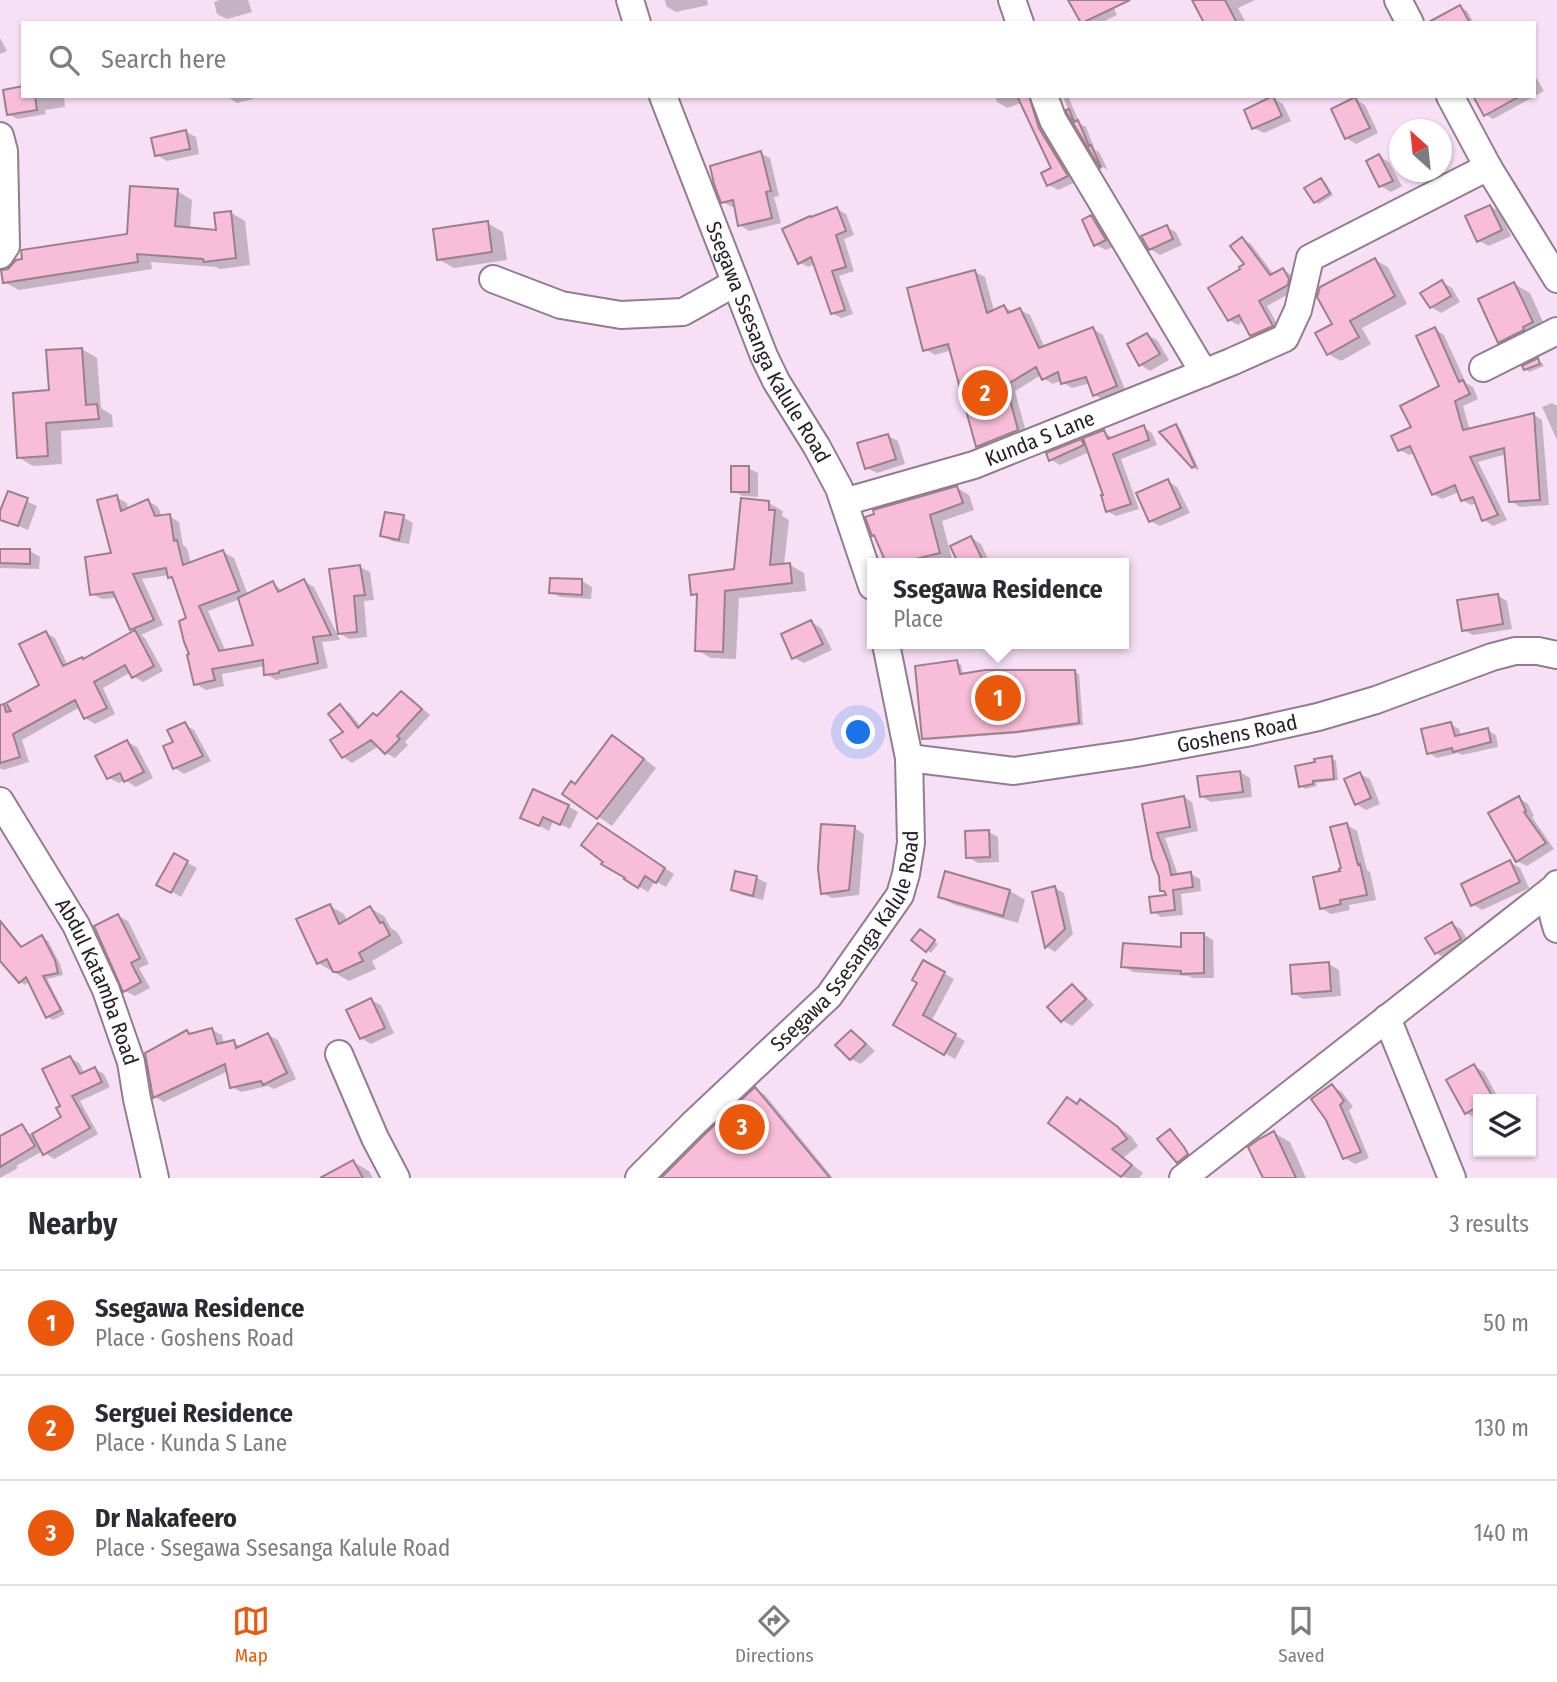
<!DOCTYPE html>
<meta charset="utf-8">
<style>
:root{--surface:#fff;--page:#f7f7f7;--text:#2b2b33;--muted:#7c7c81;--line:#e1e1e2;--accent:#ea580c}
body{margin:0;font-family:"Fira Sans Condensed",sans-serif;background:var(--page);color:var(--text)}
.controls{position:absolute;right:21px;bottom:21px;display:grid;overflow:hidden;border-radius:0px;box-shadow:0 2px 5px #0004}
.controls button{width:63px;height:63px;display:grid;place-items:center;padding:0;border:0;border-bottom:2px solid var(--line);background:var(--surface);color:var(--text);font:35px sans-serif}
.compass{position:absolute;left:1389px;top:119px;width:63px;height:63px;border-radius:50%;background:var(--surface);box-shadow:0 2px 5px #0004;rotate:333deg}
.you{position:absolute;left:859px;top:733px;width:24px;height:24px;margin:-18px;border:5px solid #fff;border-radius:50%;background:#1a73e8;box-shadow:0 0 0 10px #1a73e833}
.badge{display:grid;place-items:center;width:46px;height:46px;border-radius:50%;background:var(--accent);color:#fff;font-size:23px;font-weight:700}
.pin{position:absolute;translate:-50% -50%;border:4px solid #fff;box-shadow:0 2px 7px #0006}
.popup{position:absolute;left:867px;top:558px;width:262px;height:91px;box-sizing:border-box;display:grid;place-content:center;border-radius:0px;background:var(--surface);filter:drop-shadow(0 2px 5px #0005);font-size:23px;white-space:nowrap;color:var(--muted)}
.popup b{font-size:26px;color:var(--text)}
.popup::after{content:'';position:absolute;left:50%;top:100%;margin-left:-14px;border:14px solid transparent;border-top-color:var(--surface)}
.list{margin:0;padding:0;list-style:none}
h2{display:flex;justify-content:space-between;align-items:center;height:91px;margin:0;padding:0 28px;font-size:30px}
h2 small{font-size:23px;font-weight:400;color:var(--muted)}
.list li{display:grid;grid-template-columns:46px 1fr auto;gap:21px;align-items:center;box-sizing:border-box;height:105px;padding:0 28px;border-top:2px solid var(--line)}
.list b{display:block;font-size:26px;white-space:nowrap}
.list p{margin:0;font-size:23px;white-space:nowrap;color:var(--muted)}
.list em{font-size:23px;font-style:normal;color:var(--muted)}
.icon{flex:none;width:38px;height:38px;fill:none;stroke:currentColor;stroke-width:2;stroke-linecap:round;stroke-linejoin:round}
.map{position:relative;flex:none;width:1557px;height:1178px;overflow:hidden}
.search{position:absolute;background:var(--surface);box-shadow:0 2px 5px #0004;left:21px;right:21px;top:21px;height:77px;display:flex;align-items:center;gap:18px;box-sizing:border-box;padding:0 24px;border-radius:0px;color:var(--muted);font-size:26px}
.sheet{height:406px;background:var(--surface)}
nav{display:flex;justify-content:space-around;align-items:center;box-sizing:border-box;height:98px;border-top:2px solid var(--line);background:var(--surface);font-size:19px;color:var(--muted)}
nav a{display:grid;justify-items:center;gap:4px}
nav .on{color:var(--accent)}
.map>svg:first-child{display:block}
</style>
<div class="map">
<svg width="1557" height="1178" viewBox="0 0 1557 1178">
<rect width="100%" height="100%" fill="#f7e0f5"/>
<path fill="#0003" fill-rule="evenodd" d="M 219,0 L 248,0 L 252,12 L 227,19 L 217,14 L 214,2 Z
M 665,0 L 707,0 L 708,5 L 676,12 L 666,6 Z
M 1073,0 L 1110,0 L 1117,15 L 1100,23 L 1083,23 Z
M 1194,0 L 1255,0 L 1238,8 L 1246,23 L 1206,23 Z
M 1460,7 L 1467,11 L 1474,23 L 1431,23 Z
M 0,38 L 7,51 L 0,54 Z
M 1534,77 L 1537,79 L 1544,91 L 1493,119 L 1485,114 L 1479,102 L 1475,100 L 1472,96 L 1534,96 Z
M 23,96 L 64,96 L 65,107 L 45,110 L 46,114 L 17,119 L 9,114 Z
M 226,96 L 253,96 L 253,99 L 237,103 Z
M 995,96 L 1017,96 L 1017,99 L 1022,96 L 1035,96 L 1076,182 L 1058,190 L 1049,185 L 1054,169 L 1022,103 L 1007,108 L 997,102 Z
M 1063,96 L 1068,96 L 1080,124 L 1086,127 L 1095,150 L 1099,152 L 1108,170 L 1101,166 L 1069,112 Z
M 1273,98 L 1283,104 L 1291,121 L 1264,133 L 1254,128 Z
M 1355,99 L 1365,105 L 1378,133 L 1356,144 L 1346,138 Z
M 186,132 L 196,137 L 199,154 L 167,161 L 157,155 Z
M 760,153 L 770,158 L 779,196 L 774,197 L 781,223 L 749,231 L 740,225 L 736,206 L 732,207 L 723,202 Z
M 1379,156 L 1389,162 L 1402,186 L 1391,192 L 1381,186 Z
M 1321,180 L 1325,182 L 1333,195 L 1319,204 L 1315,202 Z
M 177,191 L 192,200 L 190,229 L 218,232 L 230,212 L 245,221 L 250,265 L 220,269 L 216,267 L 151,262 L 152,269 L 19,290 L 4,282 L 8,270 L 23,260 L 128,235 Z
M 1490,206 L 1500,212 L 1511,236 L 1489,246 L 1479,241 Z
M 837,209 L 846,214 L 854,235 L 844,239 L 854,271 L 839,276 L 853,314 L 841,318 L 832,313 L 814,264 L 808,267 L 799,262 Z
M 1091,217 L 1101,223 L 1115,246 L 1106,250 L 1096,245 Z
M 487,223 L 503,232 L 507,260 L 454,268 L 438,259 Z
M 1166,227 L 1176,232 L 1182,245 L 1160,255 L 1150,249 Z
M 1242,239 L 1251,244 L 1274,275 L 1283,270 L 1292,275 L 1297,285 L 1296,290 L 1267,306 L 1281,331 L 1261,340 L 1252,335 L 1244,321 L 1238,325 L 1229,320 L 1242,269 L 1247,264 Z
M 1375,260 L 1388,267 L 1407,304 L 1362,328 L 1371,344 L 1341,361 L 1328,354 L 1334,325 Z
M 975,272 L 985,277 L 994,311 L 1004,307 L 1014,312 L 1020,310 L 1030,315 L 1045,348 L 1093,329 L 1103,335 L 1126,392 L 1104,400 L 1095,395 L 1090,383 L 1072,388 L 1063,382 L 1062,380 L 1053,384 L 1043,378 L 1041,375 L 1015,391 L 1027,436 L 987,452 L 977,446 L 952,350 L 935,355 L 925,349 Z
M 1442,282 L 1452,288 L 1460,302 L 1441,313 L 1431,307 Z
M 1514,284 L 1530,293 L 1547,331 L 1515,350 L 1500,341 Z
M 1435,329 L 1444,335 L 1466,383 L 1473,387 L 1478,399 L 1463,406 L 1470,430 L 1533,414 L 1542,420 L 1549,505 L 1520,507 L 1511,501 L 1507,454 L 1478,462 L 1507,520 L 1493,526 L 1484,520 L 1477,503 L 1471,505 L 1462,500 L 1459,492 L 1442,499 L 1433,494 L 1414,453 L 1409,455 L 1400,450 L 1441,386 Z
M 1147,335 L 1157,340 L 1169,360 L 1150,371 L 1141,365 Z
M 82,349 L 97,358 L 101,408 L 112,415 L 113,427 L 61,431 L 62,464 L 33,466 L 18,457 L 50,392 Z
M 1538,360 L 1542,363 L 1544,366 L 1529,372 L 1525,369 Z
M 1552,403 L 1557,406 L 1557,440 L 1542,407 Z
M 1176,426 L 1180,428 L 1199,469 L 1197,470 L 1193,467 Z
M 1143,427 L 1152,433 L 1157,445 L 1121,459 L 1139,509 L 1116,516 L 1107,511 L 1105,496 L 1089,452 L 1060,465 L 1050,459 L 1081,441 L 1086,444 L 1104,432 L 1114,439 Z
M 888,436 L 898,441 L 905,464 L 877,473 L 867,468 Z
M 748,468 L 758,473 L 758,497 L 743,496 L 733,491 Z
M 1167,481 L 1177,487 L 1190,513 L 1160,526 L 1150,521 Z
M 957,488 L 969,495 L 974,510 L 942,521 L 952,559 L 937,563 L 888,563 L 877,537 Z
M 9,493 L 37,506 L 28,530 L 0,518 Z
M 116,497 L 127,503 L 128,510 L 148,501 L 158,507 L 162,517 L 169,516 L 179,522 L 183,545 L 187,548 L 191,564 L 223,552 L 234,558 L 248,595 L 272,583 L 283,591 L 304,581 L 314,587 L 340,640 L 322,642 L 328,668 L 276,680 L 266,674 L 265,666 L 222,674 L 224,686 L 206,690 L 196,684 L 188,619 L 175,580 L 170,577 L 169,575 L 142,579 L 163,625 L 141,635 L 145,638 L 163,671 L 143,682 L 133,676 L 131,672 L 103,688 L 115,714 L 95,724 L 85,718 L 80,707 L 22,740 L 29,762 L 3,770 L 0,768 L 0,708 L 41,686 L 46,633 L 55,638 L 68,666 L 85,661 L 136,632 L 131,629 L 117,598 L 102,599 L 92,594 L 113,555 ZM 240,599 L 255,646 L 226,652 L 208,611 Z
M 769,503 L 783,511 L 782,516 L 789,520 L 784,565 L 790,565 L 804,573 L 806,591 L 739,598 L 736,659 L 711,658 L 697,650 L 699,597 L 693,594 L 736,571 Z
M 403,517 L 413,523 L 409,544 L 392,541 L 382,535 Z
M 971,538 L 981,544 L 990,563 L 960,563 L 952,547 Z
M 0,550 L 30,551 L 40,557 L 39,569 L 0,568 Z
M 360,567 L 370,572 L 374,600 L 364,601 L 367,637 L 349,639 L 339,633 Z
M 582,581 L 592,587 L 591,599 L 561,597 L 551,592 Z
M 1497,595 L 1507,601 L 1512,629 L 1473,635 L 1464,630 Z
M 811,622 L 821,628 L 832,650 L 804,663 L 794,658 Z
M 957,662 L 961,665 L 963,675 L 1074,672 L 1079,674 L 1083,725 L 1021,733 L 928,740 L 923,738 Z
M 401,693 L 411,698 L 430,715 L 405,742 L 408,745 L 395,758 L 386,753 L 379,746 L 352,763 L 343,757 L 345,733 L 340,707 L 349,712 L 361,727 L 378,718 Z
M 184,724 L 194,730 L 211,761 L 184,774 L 175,768 Z
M 1451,724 L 1459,729 L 1461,736 L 1487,730 L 1496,735 L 1498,747 L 1462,755 L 1458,753 L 1437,758 L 1429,753 Z
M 613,737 L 627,745 L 656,768 L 612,826 L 565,794 L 576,786 Z
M 127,742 L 137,747 L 153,778 L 136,787 L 125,780 L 119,783 L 109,778 Z
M 1331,758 L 1336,761 L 1338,780 L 1316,783 L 1317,786 L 1305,789 L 1301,786 Z
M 1240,772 L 1250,778 L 1252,797 L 1211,802 L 1201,796 Z
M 1360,774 L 1370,779 L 1380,804 L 1366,810 L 1356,804 Z
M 1184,797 L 1192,802 L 1198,831 L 1165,838 L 1178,875 L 1191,874 L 1200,879 L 1201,891 L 1181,894 L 1183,915 L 1161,917 L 1153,912 L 1169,896 L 1167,893 L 1162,890 L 1144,805 Z
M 1519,798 L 1528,804 L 1534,816 L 1532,817 L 1554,849 L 1527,866 L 1517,861 L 1499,828 Z
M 568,806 L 578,812 L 570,829 L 553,821 L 549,831 L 522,817 Z
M 1347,825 L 1357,831 L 1367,870 L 1370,872 L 1376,900 L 1349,905 L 1350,910 L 1331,914 L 1321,908 L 1342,872 Z
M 854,828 L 864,834 L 859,895 L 832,898 L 822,893 Z
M 608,831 L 674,874 L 666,887 L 655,881 L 648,892 L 626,879 Z
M 989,832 L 998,837 L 999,862 L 978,863 L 968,857 Z
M 174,855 L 197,868 L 181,897 L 159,884 Z
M 1510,862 L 1520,868 L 1529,888 L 1482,910 L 1472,904 Z
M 736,873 L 757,878 L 767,883 L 763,900 L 742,895 L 733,889 Z
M 1055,888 L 1064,893 L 1073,934 L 1055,952 L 1047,947 L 1034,893 Z
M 1010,891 L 1025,900 L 1018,923 L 955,905 L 940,897 Z
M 330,906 L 344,914 L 347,921 L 370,908 L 384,916 L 391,928 L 397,932 L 403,943 L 372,961 L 376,969 L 349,981 L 335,973 L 334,970 L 332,971 L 318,963 Z
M 118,916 L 128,921 L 149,964 L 139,968 L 150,988 L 135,996 L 125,991 Z
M 0,919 L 23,948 L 42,937 L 48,941 L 60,964 L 63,975 L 47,979 L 65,1014 L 53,1020 L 48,1017 L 30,981 L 25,985 L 20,982 L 0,959 Z
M 1452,924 L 1462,930 L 1470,945 L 1446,959 L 1436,953 Z
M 925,934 L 938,944 L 931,953 L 927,950 Z
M 1203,934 L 1213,940 L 1214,978 L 1193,978 L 1188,976 L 1133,972 L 1123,966 L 1183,949 Z
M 924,962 L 954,979 L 931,1022 L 965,1041 L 955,1059 L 895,1025 L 919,983 Z
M 1329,964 L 1339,970 L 1341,996 L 1303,999 L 1293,993 Z
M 1072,986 L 1082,992 L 1094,1005 L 1072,1026 L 1062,1020 Z
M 371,1000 L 381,1005 L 394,1033 L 371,1044 L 361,1038 Z
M 212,1030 L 222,1035 L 224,1044 L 233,1042 L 242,1047 L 268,1035 L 278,1040 L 296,1079 L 274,1089 L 268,1086 L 241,1092 L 232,1087 L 228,1071 L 164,1102 L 155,1097 L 187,1032 L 192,1035 Z
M 851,1032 L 861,1038 L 875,1051 L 861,1064 L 851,1059 Z
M 70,1058 L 79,1063 L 85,1074 L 95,1069 L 104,1074 L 110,1087 L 80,1101 L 98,1134 L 54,1159 L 45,1153 L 43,1151 L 16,1166 L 18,1168 L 0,1178 L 0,1145 L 25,1131 L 32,1135 L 64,1117 L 62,1107 Z
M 1474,1066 L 1484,1072 L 1499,1099 L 1478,1099 L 1478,1117 L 1476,1118 L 1466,1113 Z
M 1332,1086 L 1342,1092 L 1353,1107 L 1349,1110 L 1369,1158 L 1355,1164 L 1345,1158 Z
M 755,1089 L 765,1095 L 833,1178 L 664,1178 Z
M 1078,1105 L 1093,1109 L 1131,1136 L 1138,1146 L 1123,1158 L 1143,1173 L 1139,1178 L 1126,1178 L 1122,1176 L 1050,1123 Z
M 1170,1131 L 1174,1133 L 1191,1157 L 1182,1164 L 1178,1162 Z
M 1274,1133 L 1290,1142 L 1306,1178 L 1265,1178 Z
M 353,1162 L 369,1171 L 373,1178 L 325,1178 Z"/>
<path fill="#f8bdd8" stroke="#9b808c" stroke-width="2" d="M 1068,0 L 1130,0 L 1082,23 L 1081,23 Z
M 1192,0 L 1225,0 L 1237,23 L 1204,23 Z
M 1460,5 L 1470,23 L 1427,23 Z
M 23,86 L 23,96 L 35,96 L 37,110 L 7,115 L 3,90 Z
M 1017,96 L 1029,96 L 1039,128 L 1068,176 L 1047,186 L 1041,173 L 1051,168 Z
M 1273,96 L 1282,116 L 1252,129 L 1244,110 Z
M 1473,96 L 1520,96 L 1484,116 Z
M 1355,97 L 1370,128 L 1345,139 L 1331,109 Z
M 1069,109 L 1074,122 L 1078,120 L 1089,146 L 1091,145 L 1101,167 L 1100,168 L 1067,113 L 1066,110 Z
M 186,130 L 190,149 L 155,156 L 151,138 Z
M 761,151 L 771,191 L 766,192 L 772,218 L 738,226 L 733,200 L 721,203 L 714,184 L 710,166 Z
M 1379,154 L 1393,181 L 1379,187 L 1366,161 Z
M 1321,178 L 1330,193 L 1314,203 L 1304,188 Z
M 130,186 L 178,189 L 175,226 L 216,230 L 214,213 L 231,211 L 236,258 L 204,262 L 203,259 L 137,254 L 138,262 L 3,283 L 1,270 L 8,269 L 16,260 L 22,259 L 21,250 L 127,234 Z
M 1490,205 L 1502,230 L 1477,242 L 1465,216 Z
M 837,207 L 846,231 L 836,235 L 846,267 L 832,271 L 845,310 L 831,314 L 811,257 L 798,264 L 782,229 L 810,216 L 811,217 Z
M 1091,215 L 1106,240 L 1094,246 L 1082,220 Z
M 488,221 L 492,252 L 437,260 L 433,229 Z
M 1167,225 L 1173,239 L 1149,250 L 1141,236 Z
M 1242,237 L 1270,275 L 1283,268 L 1289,279 L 1288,285 L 1259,301 L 1273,326 L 1250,336 L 1239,315 L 1228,321 L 1208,288 L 1240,269 L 1239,267 L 1244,264 L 1230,246 Z
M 1375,258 L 1395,296 L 1350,321 L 1359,337 L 1327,355 L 1315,333 L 1332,324 L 1317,297 L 1320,287 Z
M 975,270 L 987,313 L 1004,305 L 1008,313 L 1020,308 L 1039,348 L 1093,327 L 1117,386 L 1093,396 L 1086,377 L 1061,384 L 1058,372 L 1042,380 L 1036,367 L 1006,385 L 1018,430 L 976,447 L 948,344 L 923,351 L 907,288 Z
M 1442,280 L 1451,296 L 1430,308 L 1420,293 Z
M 1514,282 L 1533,322 L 1523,327 L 1524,330 L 1498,343 L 1478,299 Z
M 1435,327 L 1459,382 L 1463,380 L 1470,394 L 1455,401 L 1463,430 L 1534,413 L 1540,500 L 1509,502 L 1504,448 L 1470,457 L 1498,515 L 1482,521 L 1473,497 L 1461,501 L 1455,485 L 1432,495 L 1410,446 L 1398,451 L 1391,436 L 1411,427 L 1400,406 L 1439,386 L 1416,336 Z
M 1147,333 L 1160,354 L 1139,366 L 1127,344 Z
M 82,348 L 86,405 L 97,404 L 99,419 L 46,423 L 48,456 L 17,458 L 13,393 L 49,390 L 46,350 Z
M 1538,358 L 1540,364 L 1524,370 L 1522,366 Z
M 1176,424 L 1195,466 L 1192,468 L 1159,432 Z
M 1144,425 L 1149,440 L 1113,454 L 1131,504 L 1106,512 L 1101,495 L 1103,495 L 1083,438 L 1104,430 L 1108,439 Z
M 888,434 L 896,459 L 865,469 L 857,443 Z
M 1081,439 L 1084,445 L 1049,461 L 1046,453 Z
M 731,466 L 749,466 L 749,492 L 731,492 Z
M 1168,479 L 1181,508 L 1149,522 L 1136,493 Z
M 957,486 L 963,503 L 930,515 L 940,553 L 899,563 L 886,563 L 874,535 L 872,536 L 865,517 L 874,514 L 873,510 Z
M 8,491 L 28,498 L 18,526 L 0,520 L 0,511 Z
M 117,495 L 121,511 L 148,499 L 155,516 L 170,514 L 174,541 L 177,540 L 183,565 L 223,550 L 239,591 L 199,606 L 219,651 L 253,645 L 238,598 L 273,581 L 278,592 L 304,579 L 331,635 L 313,637 L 318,663 L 279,671 L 279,673 L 264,675 L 263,660 L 212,669 L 215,680 L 194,685 L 187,655 L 189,654 L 184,642 L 179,621 L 186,618 L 172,577 L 168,578 L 166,568 L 133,574 L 154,620 L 130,630 L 113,592 L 90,595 L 85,557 L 111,553 L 97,500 Z
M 741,498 L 769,501 L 769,510 L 775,510 L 770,565 L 790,563 L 792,583 L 725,591 L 723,652 L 695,651 L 697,594 L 691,595 L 689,575 L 734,569 Z
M 385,512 L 404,515 L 399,540 L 380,536 Z
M 971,536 L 984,563 L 958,563 L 950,546 Z
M 0,549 L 30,549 L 30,564 L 0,563 Z
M 360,565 L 365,595 L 354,596 L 357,632 L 338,634 L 329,569 Z
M 550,578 L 582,579 L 582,595 L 549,593 Z
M 1498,594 L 1503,624 L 1462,631 L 1457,600 Z
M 811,620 L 823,644 L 792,659 L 781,634 Z
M 135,630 L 154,666 L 132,678 L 125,665 L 94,682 L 107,708 L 84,719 L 75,700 L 13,734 L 20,757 L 0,763 L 0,705 L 4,704 L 6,712 L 11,711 L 6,703 L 39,685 L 19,644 L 46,631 L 63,666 L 82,657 L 83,659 Z
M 957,660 L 960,674 L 985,670 L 1075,670 L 1079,723 L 1016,732 L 922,739 L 915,666 Z
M 401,691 L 422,709 L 397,736 L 400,739 L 385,754 L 371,740 L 342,758 L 330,740 L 343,732 L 328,714 L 340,704 L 358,728 L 373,713 L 377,716 Z
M 185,722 L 203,756 L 173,769 L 163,746 L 173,742 L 167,730 Z
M 1451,722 L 1455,736 L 1488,728 L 1491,742 L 1453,752 L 1452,748 L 1427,754 L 1421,729 Z
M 612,735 L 644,759 L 597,819 L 562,794 L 571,781 L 575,784 Z
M 127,740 L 144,772 L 124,782 L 120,773 L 107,779 L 95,756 Z
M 1332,756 L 1334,779 L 1313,781 L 1313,784 L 1299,787 L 1295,766 L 1315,762 L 1314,759 Z
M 1240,771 L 1243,792 L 1200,797 L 1197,776 Z
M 1360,772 L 1371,798 L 1355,805 L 1344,779 Z
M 533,789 L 569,805 L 560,825 L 543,817 L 539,826 L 520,818 Z
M 1184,796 L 1190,827 L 1157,833 L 1169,864 L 1171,875 L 1191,872 L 1193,887 L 1173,890 L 1175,910 L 1151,913 L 1149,897 L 1166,895 L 1164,891 L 1160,891 L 1159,876 L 1152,859 L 1142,804 Z
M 1519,796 L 1526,811 L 1524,812 L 1546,843 L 1516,862 L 1488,813 Z
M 598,823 L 665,868 L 656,883 L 645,876 L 638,888 L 624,879 L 625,878 L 601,864 L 603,862 L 581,845 Z
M 1347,823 L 1358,865 L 1360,864 L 1367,895 L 1340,900 L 1341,904 L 1320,909 L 1313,877 L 1340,871 L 1339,869 L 1341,868 L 1330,827 Z
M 821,824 L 855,826 L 849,890 L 821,894 L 818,869 Z
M 989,830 L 990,857 L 966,858 L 965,831 Z
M 174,853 L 188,861 L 171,893 L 156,885 Z
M 1510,860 L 1520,882 L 1471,906 L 1461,884 Z
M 735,871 L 757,876 L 753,896 L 731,890 Z
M 945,871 L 1010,890 L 1003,916 L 938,897 Z
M 1055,886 L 1065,929 L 1045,948 L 1032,892 Z
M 330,904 L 339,924 L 370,906 L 380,923 L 383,922 L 390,935 L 359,953 L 363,961 L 339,972 L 333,972 L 327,959 L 317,964 L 296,919 Z
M 118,914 L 140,958 L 131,963 L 141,982 L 123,992 L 94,926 Z
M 0,921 L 21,947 L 42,935 L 55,960 L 58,973 L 43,976 L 61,1010 L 46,1018 L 26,977 L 19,983 L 0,961 Z
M 1452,922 L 1461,939 L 1435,954 L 1425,938 Z
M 920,929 L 935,940 L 926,952 L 911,940 Z
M 1181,933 L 1204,933 L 1204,973 L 1181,974 L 1181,971 L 1121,967 L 1123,943 L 1181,947 Z
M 923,960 L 945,972 L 923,1015 L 956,1034 L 944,1055 L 893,1025 L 917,983 L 912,980 Z
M 1329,962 L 1331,991 L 1292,994 L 1290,965 Z
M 1072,984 L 1086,999 L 1061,1022 L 1047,1007 Z
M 371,998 L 385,1028 L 360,1039 L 346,1010 Z
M 212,1028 L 217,1044 L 234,1040 L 236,1048 L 268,1033 L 287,1073 L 263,1085 L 261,1081 L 230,1088 L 225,1064 L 153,1098 L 145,1053 L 187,1030 L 189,1034 Z
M 851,1030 L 866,1044 L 850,1060 L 835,1045 Z
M 70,1056 L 80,1074 L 95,1067 L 102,1082 L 72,1096 L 90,1128 L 43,1155 L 32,1134 L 61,1117 L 56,1108 L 60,1106 L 42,1069 Z
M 1474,1064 L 1494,1099 L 1478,1099 L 1478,1106 L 1465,1114 L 1446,1080 Z
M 1332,1084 L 1344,1101 L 1340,1105 L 1361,1152 L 1343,1159 L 1326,1120 L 1311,1099 Z
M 755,1087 L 830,1178 L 661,1178 L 704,1135 Z
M 1067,1097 L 1077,1104 L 1080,1099 L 1118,1127 L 1127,1139 L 1112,1149 L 1132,1165 L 1121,1177 L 1048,1123 Z
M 22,1124 L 35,1146 L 0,1167 L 0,1136 Z
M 1170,1129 L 1184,1147 L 1188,1154 L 1177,1163 L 1157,1139 Z
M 1274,1131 L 1296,1178 L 1263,1178 L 1248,1147 L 1259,1139 Z
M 353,1160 L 363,1178 L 320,1178 Z"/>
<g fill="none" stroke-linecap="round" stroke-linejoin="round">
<g stroke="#917d90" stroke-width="30">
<g id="minor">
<path d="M 630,0 L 637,23"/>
<path d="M 1012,0 L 1020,23"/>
<path d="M 1398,0 L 1410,23"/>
<path id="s1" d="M 663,96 L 764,356 L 776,381 L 817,447 L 839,488 L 872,586"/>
<path d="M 1044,96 L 1053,120 L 1204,373"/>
<path d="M 1450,96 L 1488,167 L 1557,279"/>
<path d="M 0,136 L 4,151 L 6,246 L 0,255"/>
<path d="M 493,279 L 561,305 L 621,315 L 683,312 L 735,283"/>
<path d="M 1483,368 L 1557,331"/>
<path id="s2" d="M 844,502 L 974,465 L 1231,362 L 1285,338 L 1298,310 L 1310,258 L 1488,167"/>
<path id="s3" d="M 909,758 L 1014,771 L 1136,753 L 1246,733 L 1318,717 L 1376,700 L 1492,657 L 1515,651 L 1538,651 L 1557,655"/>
<path id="s4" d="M 0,801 L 76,925 L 106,990 L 131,1062 L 137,1099 L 155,1178"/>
<path d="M 1557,884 C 1548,899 1552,913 1557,929"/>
<path d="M 1387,1018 L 1452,1178"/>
<path d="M 339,1054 L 375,1138 L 396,1178"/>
<path id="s5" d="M 639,1178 L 693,1124 L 829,996 L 900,895 L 906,874 L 911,843 L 909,758 L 886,644"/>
<path d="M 1183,1178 L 1554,888"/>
</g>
</g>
<use href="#minor" stroke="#fff" stroke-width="26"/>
</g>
<g text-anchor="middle" stroke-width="6" stroke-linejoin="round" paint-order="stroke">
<g font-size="21" fill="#282027" stroke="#fff">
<text dy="7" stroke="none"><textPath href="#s1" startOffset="268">Ssegawa Ssesanga Kalule Road</textPath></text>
<text dy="7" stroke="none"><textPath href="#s2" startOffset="206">Kunda S Lane</textPath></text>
<text dy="7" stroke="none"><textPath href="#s3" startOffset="332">Goshens Road</textPath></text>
<text dy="7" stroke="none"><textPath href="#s5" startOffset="320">Ssegawa Ssesanga Kalule Road</textPath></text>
<text dy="7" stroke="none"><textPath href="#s4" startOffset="206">Abdul Katamba Road</textPath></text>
</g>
</g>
</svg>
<div class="controls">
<button><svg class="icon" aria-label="layers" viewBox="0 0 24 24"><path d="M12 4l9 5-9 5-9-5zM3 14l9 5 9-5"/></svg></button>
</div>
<svg class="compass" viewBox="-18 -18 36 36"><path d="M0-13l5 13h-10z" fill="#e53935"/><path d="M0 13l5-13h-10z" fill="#7c7c81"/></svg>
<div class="you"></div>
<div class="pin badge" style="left:998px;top:698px">1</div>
<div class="popup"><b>Ssegawa Residence</b>Place</div>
<div class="pin badge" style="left:985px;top:393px">2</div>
<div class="pin badge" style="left:742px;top:1127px">3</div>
<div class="search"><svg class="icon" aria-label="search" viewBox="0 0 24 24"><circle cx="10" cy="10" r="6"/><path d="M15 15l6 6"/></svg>Search here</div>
</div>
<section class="sheet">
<h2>Nearby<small>3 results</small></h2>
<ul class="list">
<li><span class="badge">1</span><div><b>Ssegawa Residence</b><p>Place · Goshens Road</p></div><em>50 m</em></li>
<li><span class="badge">2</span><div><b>Serguei Residence</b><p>Place · Kunda S Lane</p></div><em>130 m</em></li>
<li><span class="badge">3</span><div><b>Dr Nakafeero</b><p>Place · Ssegawa Ssesanga Kalule Road</p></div><em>140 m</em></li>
</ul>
</section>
<nav>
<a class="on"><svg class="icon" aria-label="map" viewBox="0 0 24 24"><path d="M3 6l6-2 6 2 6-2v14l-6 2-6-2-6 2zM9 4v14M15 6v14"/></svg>Map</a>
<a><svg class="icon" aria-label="directions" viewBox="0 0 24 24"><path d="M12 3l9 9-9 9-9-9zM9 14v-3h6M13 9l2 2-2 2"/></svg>Directions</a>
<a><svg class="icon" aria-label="saved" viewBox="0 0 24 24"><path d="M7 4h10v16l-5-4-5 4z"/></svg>Saved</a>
</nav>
